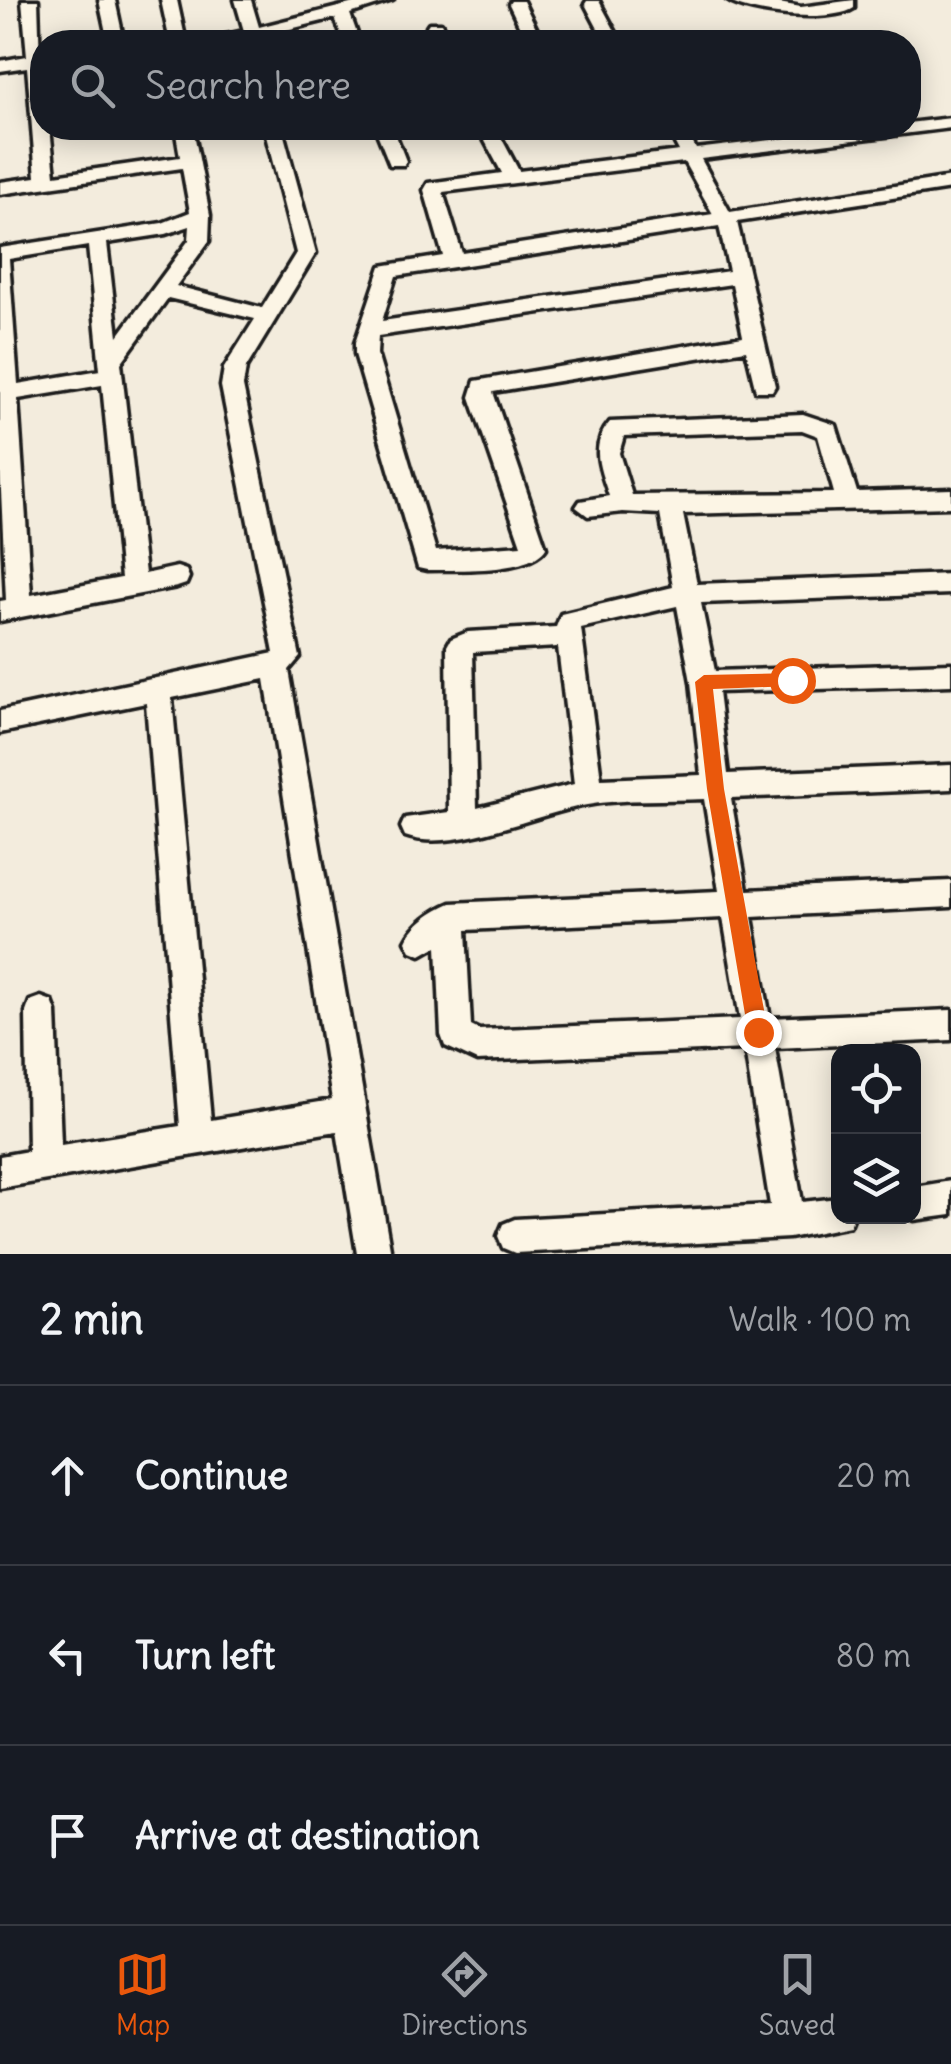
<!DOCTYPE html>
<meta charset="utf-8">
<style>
:root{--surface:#171b24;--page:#242831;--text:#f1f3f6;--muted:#9ea1a6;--line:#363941;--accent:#ea580c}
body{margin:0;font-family:Delius,sans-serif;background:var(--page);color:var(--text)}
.controls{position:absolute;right:30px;bottom:30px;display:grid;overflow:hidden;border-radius:20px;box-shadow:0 5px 25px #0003}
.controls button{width:90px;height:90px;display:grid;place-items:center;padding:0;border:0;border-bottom:2px solid var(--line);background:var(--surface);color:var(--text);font:50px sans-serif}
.stop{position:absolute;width:30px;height:30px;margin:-22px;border:8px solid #ea580c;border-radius:50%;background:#fff}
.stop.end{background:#ea580c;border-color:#fff;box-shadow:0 2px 10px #0008}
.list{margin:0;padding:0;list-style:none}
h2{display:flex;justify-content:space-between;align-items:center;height:130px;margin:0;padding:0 40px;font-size:42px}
h2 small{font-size:32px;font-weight:400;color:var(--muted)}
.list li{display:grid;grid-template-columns:65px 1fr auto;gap:30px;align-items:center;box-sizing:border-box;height:180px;padding:0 40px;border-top:2px solid var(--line)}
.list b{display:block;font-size:38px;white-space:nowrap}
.list em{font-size:32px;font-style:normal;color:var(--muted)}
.icon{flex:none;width:55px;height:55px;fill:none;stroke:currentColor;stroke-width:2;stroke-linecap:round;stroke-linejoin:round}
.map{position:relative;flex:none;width:951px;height:1254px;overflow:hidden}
.search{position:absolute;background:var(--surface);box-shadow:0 5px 25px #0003;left:30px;right:30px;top:30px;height:110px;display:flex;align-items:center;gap:25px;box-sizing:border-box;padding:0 35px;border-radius:40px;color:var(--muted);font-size:38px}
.sheet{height:670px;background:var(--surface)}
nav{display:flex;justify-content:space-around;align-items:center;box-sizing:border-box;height:140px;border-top:2px solid var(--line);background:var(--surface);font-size:28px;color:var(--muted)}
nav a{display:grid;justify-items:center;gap:5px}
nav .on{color:var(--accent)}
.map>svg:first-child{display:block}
</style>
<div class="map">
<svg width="951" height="1254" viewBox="0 0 951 1254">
<rect width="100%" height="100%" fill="#f3ecdd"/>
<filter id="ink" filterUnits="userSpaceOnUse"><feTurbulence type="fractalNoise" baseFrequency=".01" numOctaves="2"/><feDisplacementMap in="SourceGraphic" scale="20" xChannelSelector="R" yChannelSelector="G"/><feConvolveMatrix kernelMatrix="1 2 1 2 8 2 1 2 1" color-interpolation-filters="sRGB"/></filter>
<g filter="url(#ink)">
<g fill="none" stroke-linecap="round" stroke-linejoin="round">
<g stroke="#1c1c1c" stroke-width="7">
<path id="street" d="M 22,0 L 38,0 L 42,128 L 50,128 L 55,175 L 180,157 L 175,128 L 193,128 L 210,215 L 209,241 L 176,286 L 262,308 L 296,253 L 264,128 L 282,128 L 316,253 L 246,368 L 243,386 L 300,657 L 289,670 L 391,1254 L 357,1254 L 337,1131 L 0,1188 L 0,1156 L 28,1151 L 26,1012 L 30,1001 L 41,997 L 52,1001 L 56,1012 L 61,1145 L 180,1126 L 146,703 L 0,733 L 0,711 L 274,653 L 221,386 L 224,368 L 255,319 L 168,298 L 121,363 L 145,574 L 177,567 L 186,570 L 189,577 L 186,584 L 177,587 L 0,621 L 0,601 L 6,600 L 0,468 L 0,248 L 162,223 L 190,212 L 182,168 L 0,194 L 0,182 L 36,177 L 27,67 L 0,71 L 0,61 L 27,56 ZM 190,226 L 189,240 L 118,336 L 107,243 L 166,234 ZM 88,246 L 100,370 L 18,384 L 9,259 ZM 102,385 L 121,578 L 31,595 L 18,399 ZM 265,679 L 332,1100 L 211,1120 L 172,698 Z
M 99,0 L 115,0 L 124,42 L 108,42 Z
M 161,0 L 177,0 L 186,42 L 170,42 Z
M 235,0 L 251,0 L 259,27 L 366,0 L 393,0 L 350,14 L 360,42 L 344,42 L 335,18 L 237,42 L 211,42 L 213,38 L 244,31 Z
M 727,0 L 762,0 L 801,7 L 854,0 L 854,8 C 832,23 748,15 727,0 Z
M 511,1 L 523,1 L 543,42 L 527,42 L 509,4 Z
M 587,1 L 599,1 L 621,42 L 605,42 L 585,4 Z
M 429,23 L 441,23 L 451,42 L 435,42 L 427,26 Z
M 951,118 L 951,128 L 701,159 L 730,212 L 951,177 L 951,189 L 737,222 L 775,386 L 772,391 L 756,391 L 746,350 L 493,392 L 546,548 C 530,574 456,569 427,570 L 418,568 L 355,354 L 355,343 L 381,266 L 443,256 L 424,190 L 428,183 L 502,173 L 478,128 L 496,128 L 519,171 L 679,151 L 667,128 L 685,128 L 696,149 L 871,128 L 908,128 L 908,123 ZM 684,162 L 713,214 L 462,253 L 443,192 ZM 719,226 L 729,271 L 382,321 L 396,276 ZM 732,284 L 743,336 L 475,381 L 470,397 L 521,545 L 436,551 L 377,354 L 378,336 Z
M 375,128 L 393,128 L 406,161 L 404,165 L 390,165 Z
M 803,414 L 836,425 L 857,492 L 951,489 L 951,507 L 683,514 L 697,584 L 951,574 L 951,594 L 701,603 L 715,671 L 951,663 L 951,685 L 718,692 L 728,774 L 951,765 L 951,789 L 731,798 L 747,890 L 951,881 L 951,907 L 752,917 L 770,1018 L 951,1010 L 951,1040 L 775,1048 L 802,1202 L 838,1198 L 838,1216 L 854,1216 L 850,1226 L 789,1238 L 515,1253 L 503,1248 L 498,1236 L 503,1224 L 515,1219 L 770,1205 L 745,1049 L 477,1061 L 445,1046 L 441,1035 L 437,946 L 421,955 L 411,951 L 406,941 C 414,924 434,910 451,903 L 719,891 L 704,799 C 666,801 625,798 587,805 C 537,813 453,854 405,836 L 401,827 L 405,818 L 449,812 L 447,646 L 451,639 L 468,632 L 556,627 L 561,614 L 673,587 L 660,514 L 623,512 L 588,516 L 576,507 L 580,501 L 609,496 C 600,469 589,446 610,422 ZM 802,430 L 818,436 L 834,493 L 632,495 L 619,453 L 624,436 ZM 677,606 L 691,682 L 701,775 L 601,779 L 581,628 ZM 558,647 L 574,784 L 477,808 L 473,652 ZM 723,918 L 740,1019 L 479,1030 L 471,1026 L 466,930 Z
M 951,1181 L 951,1215 L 914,1220 L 907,1216 L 914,1216 L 914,1187 Z"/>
</g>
<use href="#street" fill="#fcf5e5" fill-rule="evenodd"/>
</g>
</g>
<path fill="#ea580c" d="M 792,673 L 800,680 L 792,686 L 713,689 L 724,789 L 768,1032 L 758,1042 L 748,1032 L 707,789 L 695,682 L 704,675 Z"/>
</svg>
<div class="controls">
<button><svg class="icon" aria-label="locate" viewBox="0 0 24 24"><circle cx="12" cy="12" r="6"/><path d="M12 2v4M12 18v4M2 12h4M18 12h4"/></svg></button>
<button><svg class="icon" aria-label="layers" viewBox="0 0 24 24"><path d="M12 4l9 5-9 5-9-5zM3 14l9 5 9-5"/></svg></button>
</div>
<div class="stop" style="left:792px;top:680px"></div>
<div class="stop end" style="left:758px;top:1032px"></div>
<div class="search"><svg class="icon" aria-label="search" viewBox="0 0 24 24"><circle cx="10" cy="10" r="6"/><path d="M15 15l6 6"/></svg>Search here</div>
</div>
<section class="sheet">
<h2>2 min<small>Walk · 100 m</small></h2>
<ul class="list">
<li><svg class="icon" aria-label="ahead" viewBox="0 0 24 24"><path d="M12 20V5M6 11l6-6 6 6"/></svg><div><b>Continue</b></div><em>20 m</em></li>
<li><svg class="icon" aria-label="left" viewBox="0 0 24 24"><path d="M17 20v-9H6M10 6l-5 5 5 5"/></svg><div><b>Turn left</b></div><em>80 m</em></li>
<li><svg class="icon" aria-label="arrive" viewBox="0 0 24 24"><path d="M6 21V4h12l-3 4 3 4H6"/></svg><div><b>Arrive at destination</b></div></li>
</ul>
</section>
<nav>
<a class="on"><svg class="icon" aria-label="map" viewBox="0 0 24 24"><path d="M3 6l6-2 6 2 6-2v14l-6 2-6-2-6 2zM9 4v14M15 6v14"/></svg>Map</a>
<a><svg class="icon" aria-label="directions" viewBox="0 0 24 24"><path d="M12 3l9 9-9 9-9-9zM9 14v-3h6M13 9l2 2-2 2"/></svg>Directions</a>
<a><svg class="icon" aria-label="saved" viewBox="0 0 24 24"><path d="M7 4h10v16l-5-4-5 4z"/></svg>Saved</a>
</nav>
